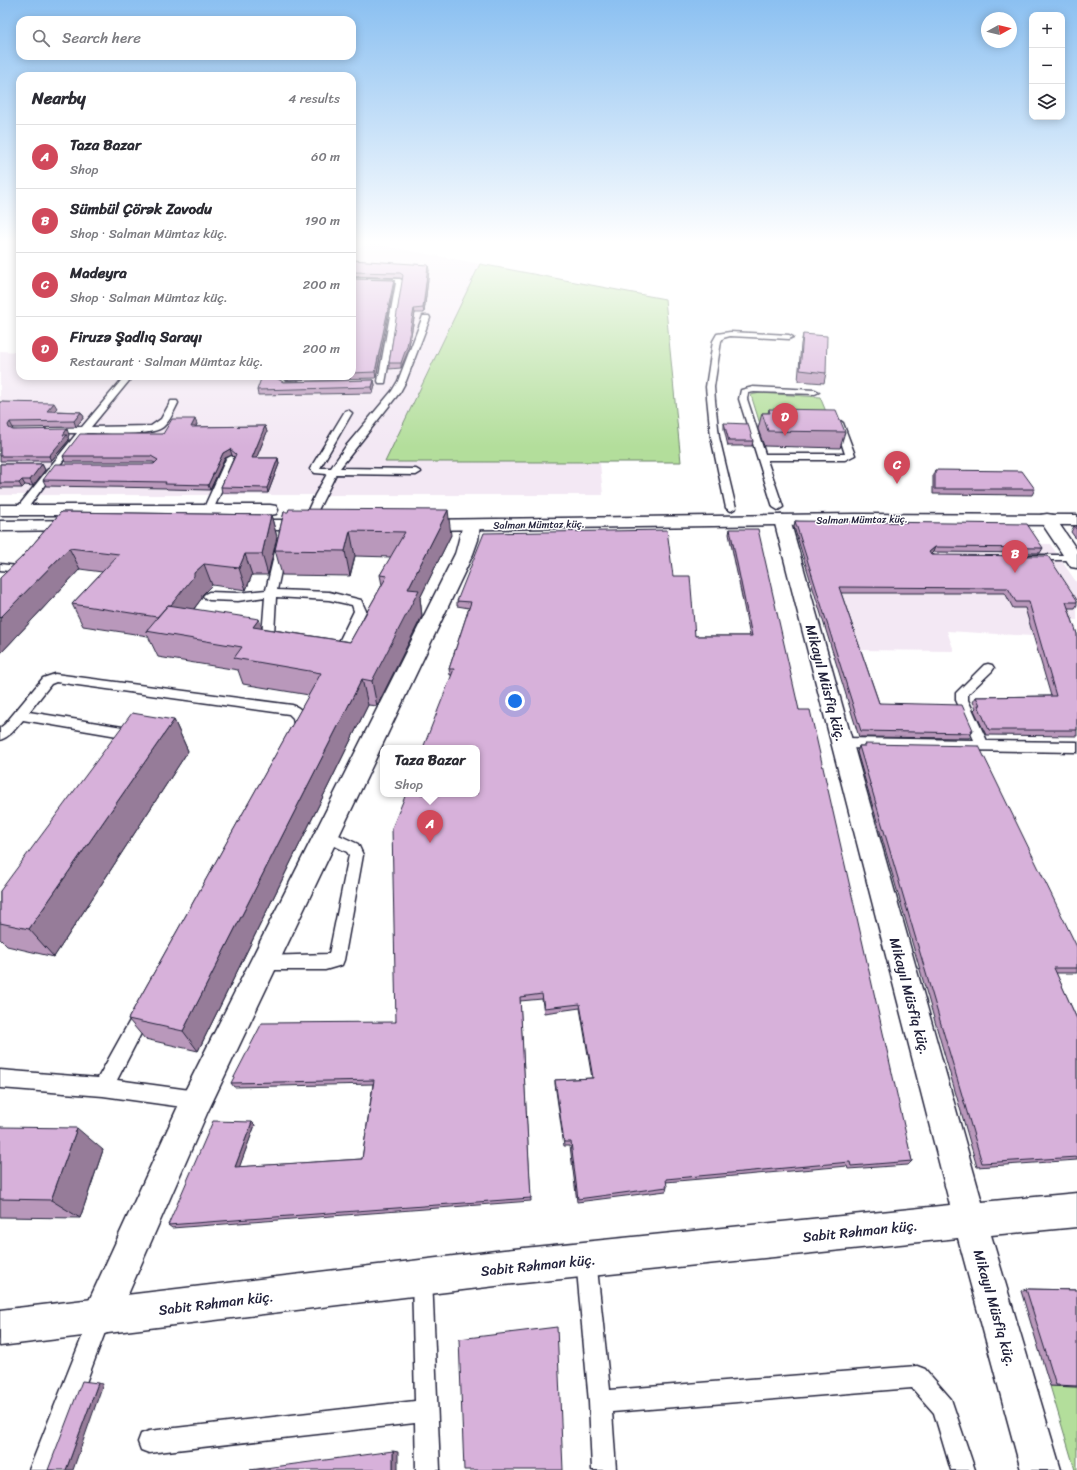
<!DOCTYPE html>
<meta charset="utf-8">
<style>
:root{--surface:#fff;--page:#f7f7f7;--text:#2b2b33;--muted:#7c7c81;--line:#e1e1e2;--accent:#d1495b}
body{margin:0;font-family:Sriracha,sans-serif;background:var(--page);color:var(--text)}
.controls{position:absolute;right:12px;top:12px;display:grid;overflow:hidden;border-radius:8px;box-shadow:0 2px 10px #0003}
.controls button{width:36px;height:36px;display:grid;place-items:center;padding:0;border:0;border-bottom:1px solid var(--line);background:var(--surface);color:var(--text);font:20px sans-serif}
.compass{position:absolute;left:981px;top:12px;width:36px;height:36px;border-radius:50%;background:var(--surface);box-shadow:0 2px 10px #0003;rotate:82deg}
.you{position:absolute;left:515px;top:701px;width:14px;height:14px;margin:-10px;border:3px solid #fff;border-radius:50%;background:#1a73e8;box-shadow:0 0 0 6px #1a73e833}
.badge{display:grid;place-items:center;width:26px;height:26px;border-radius:50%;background:var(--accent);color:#fff;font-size:13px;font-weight:700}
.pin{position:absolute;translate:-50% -33px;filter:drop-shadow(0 1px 2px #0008)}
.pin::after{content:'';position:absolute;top:21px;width:14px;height:12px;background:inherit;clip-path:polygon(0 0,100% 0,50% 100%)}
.popup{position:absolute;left:380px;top:745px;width:100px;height:52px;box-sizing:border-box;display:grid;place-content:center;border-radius:8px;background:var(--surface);filter:drop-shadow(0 1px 3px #0005);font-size:13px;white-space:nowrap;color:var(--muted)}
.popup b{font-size:15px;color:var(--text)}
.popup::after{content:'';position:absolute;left:50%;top:100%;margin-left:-8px;border:8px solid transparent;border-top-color:var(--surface)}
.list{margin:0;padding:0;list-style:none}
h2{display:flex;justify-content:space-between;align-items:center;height:52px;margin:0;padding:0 16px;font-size:17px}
h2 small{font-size:13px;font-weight:400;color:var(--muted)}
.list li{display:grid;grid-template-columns:26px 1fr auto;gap:12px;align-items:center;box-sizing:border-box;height:64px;padding:0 16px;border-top:1px solid var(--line)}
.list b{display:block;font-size:15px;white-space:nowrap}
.list p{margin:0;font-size:13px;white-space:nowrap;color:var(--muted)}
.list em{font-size:13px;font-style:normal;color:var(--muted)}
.icon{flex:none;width:22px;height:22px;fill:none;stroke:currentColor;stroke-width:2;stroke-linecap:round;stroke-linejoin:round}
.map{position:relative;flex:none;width:1077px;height:1470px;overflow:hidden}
.search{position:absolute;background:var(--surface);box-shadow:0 2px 10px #0003;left:16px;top:16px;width:340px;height:44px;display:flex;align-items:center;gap:10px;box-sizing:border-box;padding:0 14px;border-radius:12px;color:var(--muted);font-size:15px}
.panel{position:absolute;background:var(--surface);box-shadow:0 2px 10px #0003;left:16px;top:72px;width:340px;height:308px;border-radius:12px}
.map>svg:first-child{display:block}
</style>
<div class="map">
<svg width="1077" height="1470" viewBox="0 0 1077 1470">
<rect width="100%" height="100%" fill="#fff"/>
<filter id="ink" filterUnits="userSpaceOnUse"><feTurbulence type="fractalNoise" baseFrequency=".025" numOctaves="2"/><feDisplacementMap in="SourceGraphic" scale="8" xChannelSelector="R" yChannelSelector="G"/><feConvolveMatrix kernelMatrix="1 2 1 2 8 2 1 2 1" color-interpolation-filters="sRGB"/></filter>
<g filter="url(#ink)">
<path fill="#f3e8f4" d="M 369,243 L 480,264 L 385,462 L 600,463 L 603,495 L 0,495 L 0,351 L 20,352 L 20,376 L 352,376 L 352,248 L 358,249 Z
M 820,541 L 1050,544 L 1077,583 L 1077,620 L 1028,618 L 1032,636 L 947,631 L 954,651 L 857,650 Z"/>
<path fill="#b3de9b" stroke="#6a806b" d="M 480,264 L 665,299 L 681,462 L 385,462 Z
M 760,393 L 820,397 L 832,426 L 760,424 L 751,395 Z
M 1050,1386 L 1077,1387 L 1077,1470 L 1075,1470 Z"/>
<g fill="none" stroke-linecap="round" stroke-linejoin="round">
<g stroke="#22223b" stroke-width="3">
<path id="lane" d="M 352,278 L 400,279 L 403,281 L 385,383 L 379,383 L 378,381 L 396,283 L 352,282 Z
M 423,316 L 429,316 L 430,318 L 406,381 L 400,392 L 340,468 L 416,469 L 421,472 L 416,475 L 336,474 L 317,512 L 309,512 L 308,510 L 315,495 L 327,474 L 315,473 L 310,469 L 345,411 L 348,410 L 352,413 L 320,468 L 331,468 L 346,446 L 392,391 L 398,381 Z
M 730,332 L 789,335 L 793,337 L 789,339 L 730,336 L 723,338 L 721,341 L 714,387 L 715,401 L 719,437 L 736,508 L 731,511 L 726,508 L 711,437 L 706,387 L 713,341 L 717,334 Z
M 125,376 L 133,376 L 91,427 L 151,426 L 161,419 L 171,401 L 177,401 L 178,403 C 174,411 170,421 163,427 C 150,437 104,433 86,433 L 57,468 L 25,512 L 17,512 L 16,510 L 17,508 L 77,433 L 50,433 L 46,430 L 47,428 L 82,427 Z
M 277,376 L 285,376 L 283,380 C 289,383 296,378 300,383 C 293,389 281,387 275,381 Z
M 753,387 L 815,390 L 819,392 L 815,394 L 754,392 L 748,393 L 747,399 L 765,454 L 845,454 L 835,423 L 839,420 L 843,423 L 855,455 L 845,460 L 767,460 L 783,507 L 778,510 L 773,507 L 739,399 L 741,390 Z
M 231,456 L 236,459 L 213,510 L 212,512 L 204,512 L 203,510 L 226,459 Z
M 282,540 L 287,543 L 277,590 L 329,592 L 361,600 L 366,611 L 345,654 L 332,659 L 321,658 L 269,642 L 262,636 L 265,597 L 238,601 L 209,600 L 205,598 L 203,596 L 205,594 L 209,592 L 238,593 L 266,590 L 277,543 ZM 276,597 L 329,600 L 352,605 L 354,611 L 336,648 L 331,651 L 322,650 L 274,634 Z
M 1031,555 L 1074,555 L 1077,556 L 1077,560 L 1027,560 L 1026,558 L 1027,556 Z
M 0,564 L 26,567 L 31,570 L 26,573 L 0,570 Z
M 988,664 L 992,665 L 994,668 L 992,671 L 968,694 L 968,700 L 987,741 L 1077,742 L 1077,752 L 842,748 L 837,746 L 835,743 L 837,740 L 842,738 L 974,740 L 956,700 L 956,693 L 984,665 Z
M 55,674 L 292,705 C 302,708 305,714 306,724 L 301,734 L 296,736 L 291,734 L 290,731 L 294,724 L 293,718 L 289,714 L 56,682 L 51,684 L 29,712 L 135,729 L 140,731 L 141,734 L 140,737 L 135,739 L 23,720 C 16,728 10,737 0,740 L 0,728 L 5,724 L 43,678 Z
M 326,829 L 358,844 L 363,855 L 344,960 L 342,965 L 325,970 L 264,970 L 258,968 L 256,963 L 258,958 L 264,956 L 329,954 L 349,855 L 347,852 L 321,839 L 319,835 L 321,831 Z
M 144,1004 L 150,1006 L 152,1012 L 117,1080 L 197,1091 L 203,1094 L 206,1100 L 203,1106 L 197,1109 L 103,1096 L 0,1088 L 0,1070 L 98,1078 L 138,1006 Z
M 586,1249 L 593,1252 L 596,1259 L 610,1390 L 917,1366 L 925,1369 L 951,1399 L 975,1470 L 951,1470 L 934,1413 L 912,1388 L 612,1412 L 616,1470 L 592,1470 L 589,1402 L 576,1259 L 579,1252 Z
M 422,1267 L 429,1270 L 432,1277 L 440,1470 L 416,1470 L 415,1423 L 149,1453 L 141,1450 L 138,1442 L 141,1434 L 149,1431 L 415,1401 L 412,1277 L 415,1270 Z
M 99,1308 L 106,1312 L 110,1319 L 53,1470 L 29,1470 L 92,1312 Z"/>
</g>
<g stroke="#22223b" stroke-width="3">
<path id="street" d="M 1047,514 L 1053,515 L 1077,550 L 1077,568 L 1071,567 L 1039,519 L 1041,515 Z
M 471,520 L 477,521 L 480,525 L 478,540 L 473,554 L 208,1111 L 112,1331 L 99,1336 L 86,1331 L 81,1318 L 186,1089 L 455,554 C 458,546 461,527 465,521 Z"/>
</g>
<g stroke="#22223b" stroke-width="3">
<path id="secondary" d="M 782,515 L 788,516 L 790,520 L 982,1202 L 1077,1193 L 1077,1227 L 991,1235 L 1061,1470 L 1021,1470 L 958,1238 L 504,1285 L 0,1346 L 0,1310 L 504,1250 L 950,1205 L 774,520 L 776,516 Z"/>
</g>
<g stroke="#22223b" stroke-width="3">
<path id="highway" d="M 0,505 L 270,505 L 276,506 L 278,510 L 276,514 L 270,515 L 0,515 Z
M 855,514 L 1077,515 L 1077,525 L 855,524 L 419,530 L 413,529 L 410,525 L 413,521 L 419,520 Z
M 79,520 L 85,521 L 88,525 L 85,529 L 79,530 L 0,531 L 0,521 Z
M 243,520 L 311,520 L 317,521 L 320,525 L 317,529 L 311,530 L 243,530 L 237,529 L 234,525 L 237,521 Z"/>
</g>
<use href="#lane" fill="#fff" fill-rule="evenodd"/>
<use href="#street" fill="#fff" fill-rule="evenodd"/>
<use href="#secondary" fill="#fff" fill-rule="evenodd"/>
<use href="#highway" fill="#fff" fill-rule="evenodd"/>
</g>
<path fill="#b998bb" stroke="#22223b" d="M 352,260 L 429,270 L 424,313 L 415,313 L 408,351 L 401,368 L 389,369 L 389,363 L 403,279 L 400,278 L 352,276 Z
M 352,279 L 394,280 L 394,284 L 376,378 L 286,380 L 285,379 L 284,376 L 352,376 Z
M 803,334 L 826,373 L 824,383 L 798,381 L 801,344 Z
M 275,377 L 283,382 L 374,380 L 375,385 L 373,393 L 258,395 L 257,390 Z
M 0,402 L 57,408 L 54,411 L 81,412 L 84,417 L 76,427 L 13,428 L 11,429 L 13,430 L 69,435 L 68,437 L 69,440 L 51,461 L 0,461 Z
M 769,409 L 845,432 L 840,448 L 764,446 L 758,429 L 762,413 L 768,413 Z
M 724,423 L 753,441 L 752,446 L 728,446 L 724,429 Z
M 197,424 L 196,427 L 265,426 L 267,432 L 256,458 L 278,458 L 279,464 L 268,493 L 222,493 L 221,487 L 234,457 L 232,455 L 225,458 L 210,490 L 167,489 L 166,488 L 46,486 L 43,480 L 154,464 L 155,463 L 153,462 L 65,462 L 63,456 L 163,434 Z
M 0,464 L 42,464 L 45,470 L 33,486 L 25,485 L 22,488 L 0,488 Z
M 935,470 L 1035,489 L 1032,495 L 933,494 L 933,475 Z
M 61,512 L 271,515 L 277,537 L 268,575 L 252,575 L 246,590 L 212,585 L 202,595 L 202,598 L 194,609 L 262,628 L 350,642 L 382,585 L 380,575 L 391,557 L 355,556 L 350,576 L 282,575 L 275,550 L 284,512 L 451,535 L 420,598 L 422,616 L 377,706 L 368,705 L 198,1051 L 145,1039 L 128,1019 L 309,695 L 243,684 L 238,670 L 158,657 L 148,636 L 83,626 L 72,604 L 102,572 L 80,569 L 0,654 L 0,578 L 21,558 Z
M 795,521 L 1043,548 L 1040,553 L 933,552 L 931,554 L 1077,600 L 1077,605 L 1075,608 L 1068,608 L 1077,634 L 1077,736 L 986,735 L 974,710 L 976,708 L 973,702 L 976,697 L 1051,696 L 1025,608 L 1013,608 L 1005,593 L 841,593 L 879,703 L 973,730 L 969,738 L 859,737 L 794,527 Z
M 1074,526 L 1077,526 L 1077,540 L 1071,532 Z
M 730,529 L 799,710 L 912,1161 L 908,1165 L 848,1169 L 847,1166 L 666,1182 L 667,1187 L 666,1191 L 577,1202 L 570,1146 L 564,1146 L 555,1084 L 555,1080 L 592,1078 L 580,1008 L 544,1013 L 542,999 L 520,1001 L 531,1201 L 172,1228 L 168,1225 L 252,1122 L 255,1125 L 239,1167 L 362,1159 L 373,1084 L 234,1087 L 231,1083 L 396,1022 L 452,675 L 450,675 L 449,669 L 469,608 L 457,606 L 457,601 L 673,576 L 695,636 L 750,636 L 729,534 Z
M 174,720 L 188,751 L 54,957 L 7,946 L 0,939 L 0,891 Z
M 865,744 L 1077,947 L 1077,973 L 1056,973 L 1077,1019 L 1077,1160 L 977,1167 L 857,752 L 859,746 L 865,746 Z
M 0,1127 L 103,1150 L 80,1218 L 0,1217 Z
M 1026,1289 L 1077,1290 L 1077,1387 L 1050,1386 L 1021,1291 Z"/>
<path fill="#967c99" stroke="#22223b" d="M 428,265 L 429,270 L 424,313 L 423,308 Z
M 394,280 L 394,284 L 376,378 L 375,372 Z
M 414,309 L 415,313 L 408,351 L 401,368 L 401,363 Z
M 374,380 L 375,385 L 373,393 L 372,387 Z
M 54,403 L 57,408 L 50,416 L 47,411 Z
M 81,412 L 84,417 L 76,427 L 74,421 Z
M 195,419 L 197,424 L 193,432 L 191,427 Z
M 10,422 L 13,428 L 11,430 L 9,428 L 8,425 Z
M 265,426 L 267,432 L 254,464 L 252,458 Z
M 67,429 L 69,435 L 68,437 L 69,440 L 51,461 L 49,456 Z
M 230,449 L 232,455 L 225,458 L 210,490 L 208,485 L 223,453 Z
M 278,458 L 279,464 L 268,493 L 267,488 Z
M 42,464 L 45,470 L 33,486 L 30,480 Z
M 22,480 L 25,485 L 22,488 L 19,483 Z
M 448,510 L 451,535 L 420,598 L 422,616 L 377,706 L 372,681 L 408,589 Z
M 271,515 L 277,537 L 268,575 L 262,554 Z
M 350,531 L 355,556 L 350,576 L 345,551 Z
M 935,547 L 933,552 L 927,558 L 929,552 Z
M 69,548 L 80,569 L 0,654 L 0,618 Z
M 245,554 L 252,575 L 246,590 L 239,568 Z
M 204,564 L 212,585 L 202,595 L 202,598 L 173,636 L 161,618 L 194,573 Z
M 259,619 L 267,644 L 253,627 Z
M 362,679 L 368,705 L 198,1051 L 183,1031 Z
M 174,720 L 188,751 L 54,957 L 29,929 Z
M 252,1122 L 255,1125 L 238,1171 L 235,1167 Z
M 77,1128 L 103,1150 L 80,1218 L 51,1200 Z
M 98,1383 L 103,1384 L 73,1470 L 66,1470 Z
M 393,1451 L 398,1452 L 398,1470 L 393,1470 Z"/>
<path fill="#d7b1da" stroke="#22223b" d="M 352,260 L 428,265 L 423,308 L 414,309 L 407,346 L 401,363 L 389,363 L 403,275 L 400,273 L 352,272 Z
M 352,279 L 394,280 L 375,372 L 352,373 Z
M 803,334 L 827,336 L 826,373 L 800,370 Z
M 262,376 L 273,376 L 283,382 L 374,380 L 372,387 L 257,390 Z
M 0,402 L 54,403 L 47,411 L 81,412 L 74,421 L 10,422 L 8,425 L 9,428 L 13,430 L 67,429 L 63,435 L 67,435 L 49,456 L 0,456 Z
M 769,409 L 836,410 L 845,432 L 768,431 L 762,413 L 770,413 Z
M 172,419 L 195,419 L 191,427 L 265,426 L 252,458 L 278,458 L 267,488 L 221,487 L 236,454 L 230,449 L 223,453 L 208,485 L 165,484 L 166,482 L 43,480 L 55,464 L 154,464 L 158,460 L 151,456 L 63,456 L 80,434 L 163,434 Z
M 724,423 L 748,424 L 753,441 L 729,441 Z
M 0,464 L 42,464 L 30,480 L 22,480 L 19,483 L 0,483 Z
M 935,470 L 1022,471 L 1035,489 L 935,489 Z
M 289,509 L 448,510 L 408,589 L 419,590 L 372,681 L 362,679 L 183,1031 L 128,1019 L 321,673 L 234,658 L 242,647 L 146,631 L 168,605 L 259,619 L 253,627 L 350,642 L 387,576 L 380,575 L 405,532 L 350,531 L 345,551 L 275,550 L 284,512 L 288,512 Z
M 61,512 L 271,515 L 262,554 L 245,554 L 239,568 L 204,564 L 194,573 L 194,576 L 171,605 L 168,605 L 157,617 L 72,604 L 119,554 L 69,548 L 0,618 L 0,578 L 21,558 Z
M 795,521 L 1027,524 L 1043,548 L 935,547 L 929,552 L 931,555 L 1048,556 L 1077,600 L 1077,602 L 1066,602 L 1077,634 L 1077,730 L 989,730 L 978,705 L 980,705 L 976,697 L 1056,696 L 1029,602 L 1016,602 L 1008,588 L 839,587 L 879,703 L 962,705 L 973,730 L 971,730 L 972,733 L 861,731 Z
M 1074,526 L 1077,526 L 1077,530 Z
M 730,529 L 758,529 L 799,710 L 810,710 L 912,1161 L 851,1166 L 850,1162 L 666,1179 L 667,1187 L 578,1199 L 571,1142 L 564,1142 L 555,1080 L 593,1078 L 580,1004 L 544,1008 L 542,994 L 520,997 L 531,1198 L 168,1225 L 213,1121 L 252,1122 L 235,1167 L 362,1159 L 374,1080 L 231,1083 L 262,1023 L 396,1022 L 392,828 L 406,794 L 477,794 L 477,748 L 423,748 L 454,669 L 449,669 L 471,602 L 457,601 L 484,533 L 667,530 L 673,576 L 690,576 L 695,636 L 752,636 Z
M 132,713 L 174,720 L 29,929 L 0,923 L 0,891 Z
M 865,744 L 979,746 L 1077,947 L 1077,968 L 1054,968 L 1077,1019 L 1077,1157 L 982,1163 L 859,746 L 866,746 Z
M 0,1127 L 77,1128 L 51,1200 L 0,1199 Z
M 1026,1289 L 1077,1290 L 1077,1386 L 1056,1385 Z
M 557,1327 L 563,1470 L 464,1470 L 459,1339 Z
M 82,1381 L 98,1383 L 66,1470 L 48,1470 Z
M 393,1451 L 393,1470 L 250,1470 Z"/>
</g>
<linearGradient id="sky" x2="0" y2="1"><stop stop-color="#8bc0f1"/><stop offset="0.54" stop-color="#fff"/><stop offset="1" stop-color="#fff" stop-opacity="0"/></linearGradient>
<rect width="1077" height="447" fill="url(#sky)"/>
<g text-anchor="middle" stroke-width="3" stroke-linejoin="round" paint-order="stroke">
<g font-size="10" fill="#22223b" stroke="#fff">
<text transform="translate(862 519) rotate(-1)" y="4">Salman Mümtaz küç.</text>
<text transform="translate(539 524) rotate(-1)" y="4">Salman Mümtaz küç.</text>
</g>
<g font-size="14" fill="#22223b" stroke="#fff">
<text transform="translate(826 683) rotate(75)" y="5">Mikayıl Müsfiq küç.</text>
<text transform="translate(910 996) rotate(75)" y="5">Mikayıl Müsfiq küç.</text>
<text transform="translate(860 1231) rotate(-6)" y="5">Sabit Rəhman küç.</text>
<text transform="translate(538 1265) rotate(-6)" y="5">Sabit Rəhman küç.</text>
<text transform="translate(216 1303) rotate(-7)" y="5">Sabit Rəhman küç.</text>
<text transform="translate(995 1308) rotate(74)" y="5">Mikayıl Müsfiq küç.</text>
</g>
</g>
</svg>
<div class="controls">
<button>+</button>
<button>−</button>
<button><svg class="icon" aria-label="layers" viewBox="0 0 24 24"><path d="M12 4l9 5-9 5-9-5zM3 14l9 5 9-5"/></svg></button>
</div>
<svg class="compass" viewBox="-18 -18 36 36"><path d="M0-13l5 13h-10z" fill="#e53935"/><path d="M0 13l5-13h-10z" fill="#7c7c81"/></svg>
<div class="you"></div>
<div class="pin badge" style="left:430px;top:843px">A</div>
<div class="popup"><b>Taza Bazar</b>Shop</div>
<div class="pin badge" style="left:1015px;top:573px">B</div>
<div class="pin badge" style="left:897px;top:484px">C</div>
<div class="pin badge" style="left:785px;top:436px">D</div>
<div class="search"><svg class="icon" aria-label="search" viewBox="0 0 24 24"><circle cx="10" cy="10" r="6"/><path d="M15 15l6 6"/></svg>Search here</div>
<section class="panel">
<h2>Nearby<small>4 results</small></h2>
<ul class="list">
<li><span class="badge">A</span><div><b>Taza Bazar</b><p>Shop</p></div><em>60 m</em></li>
<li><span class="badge">B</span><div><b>Sümbül Çörək Zavodu</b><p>Shop · Salman Mümtaz küç.</p></div><em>190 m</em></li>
<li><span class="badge">C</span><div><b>Madeyra</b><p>Shop · Salman Mümtaz küç.</p></div><em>200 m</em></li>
<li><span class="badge">D</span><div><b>Firuzə Şadlıq Sarayı</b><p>Restaurant · Salman Mümtaz küç.</p></div><em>200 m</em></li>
</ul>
</section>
</div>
